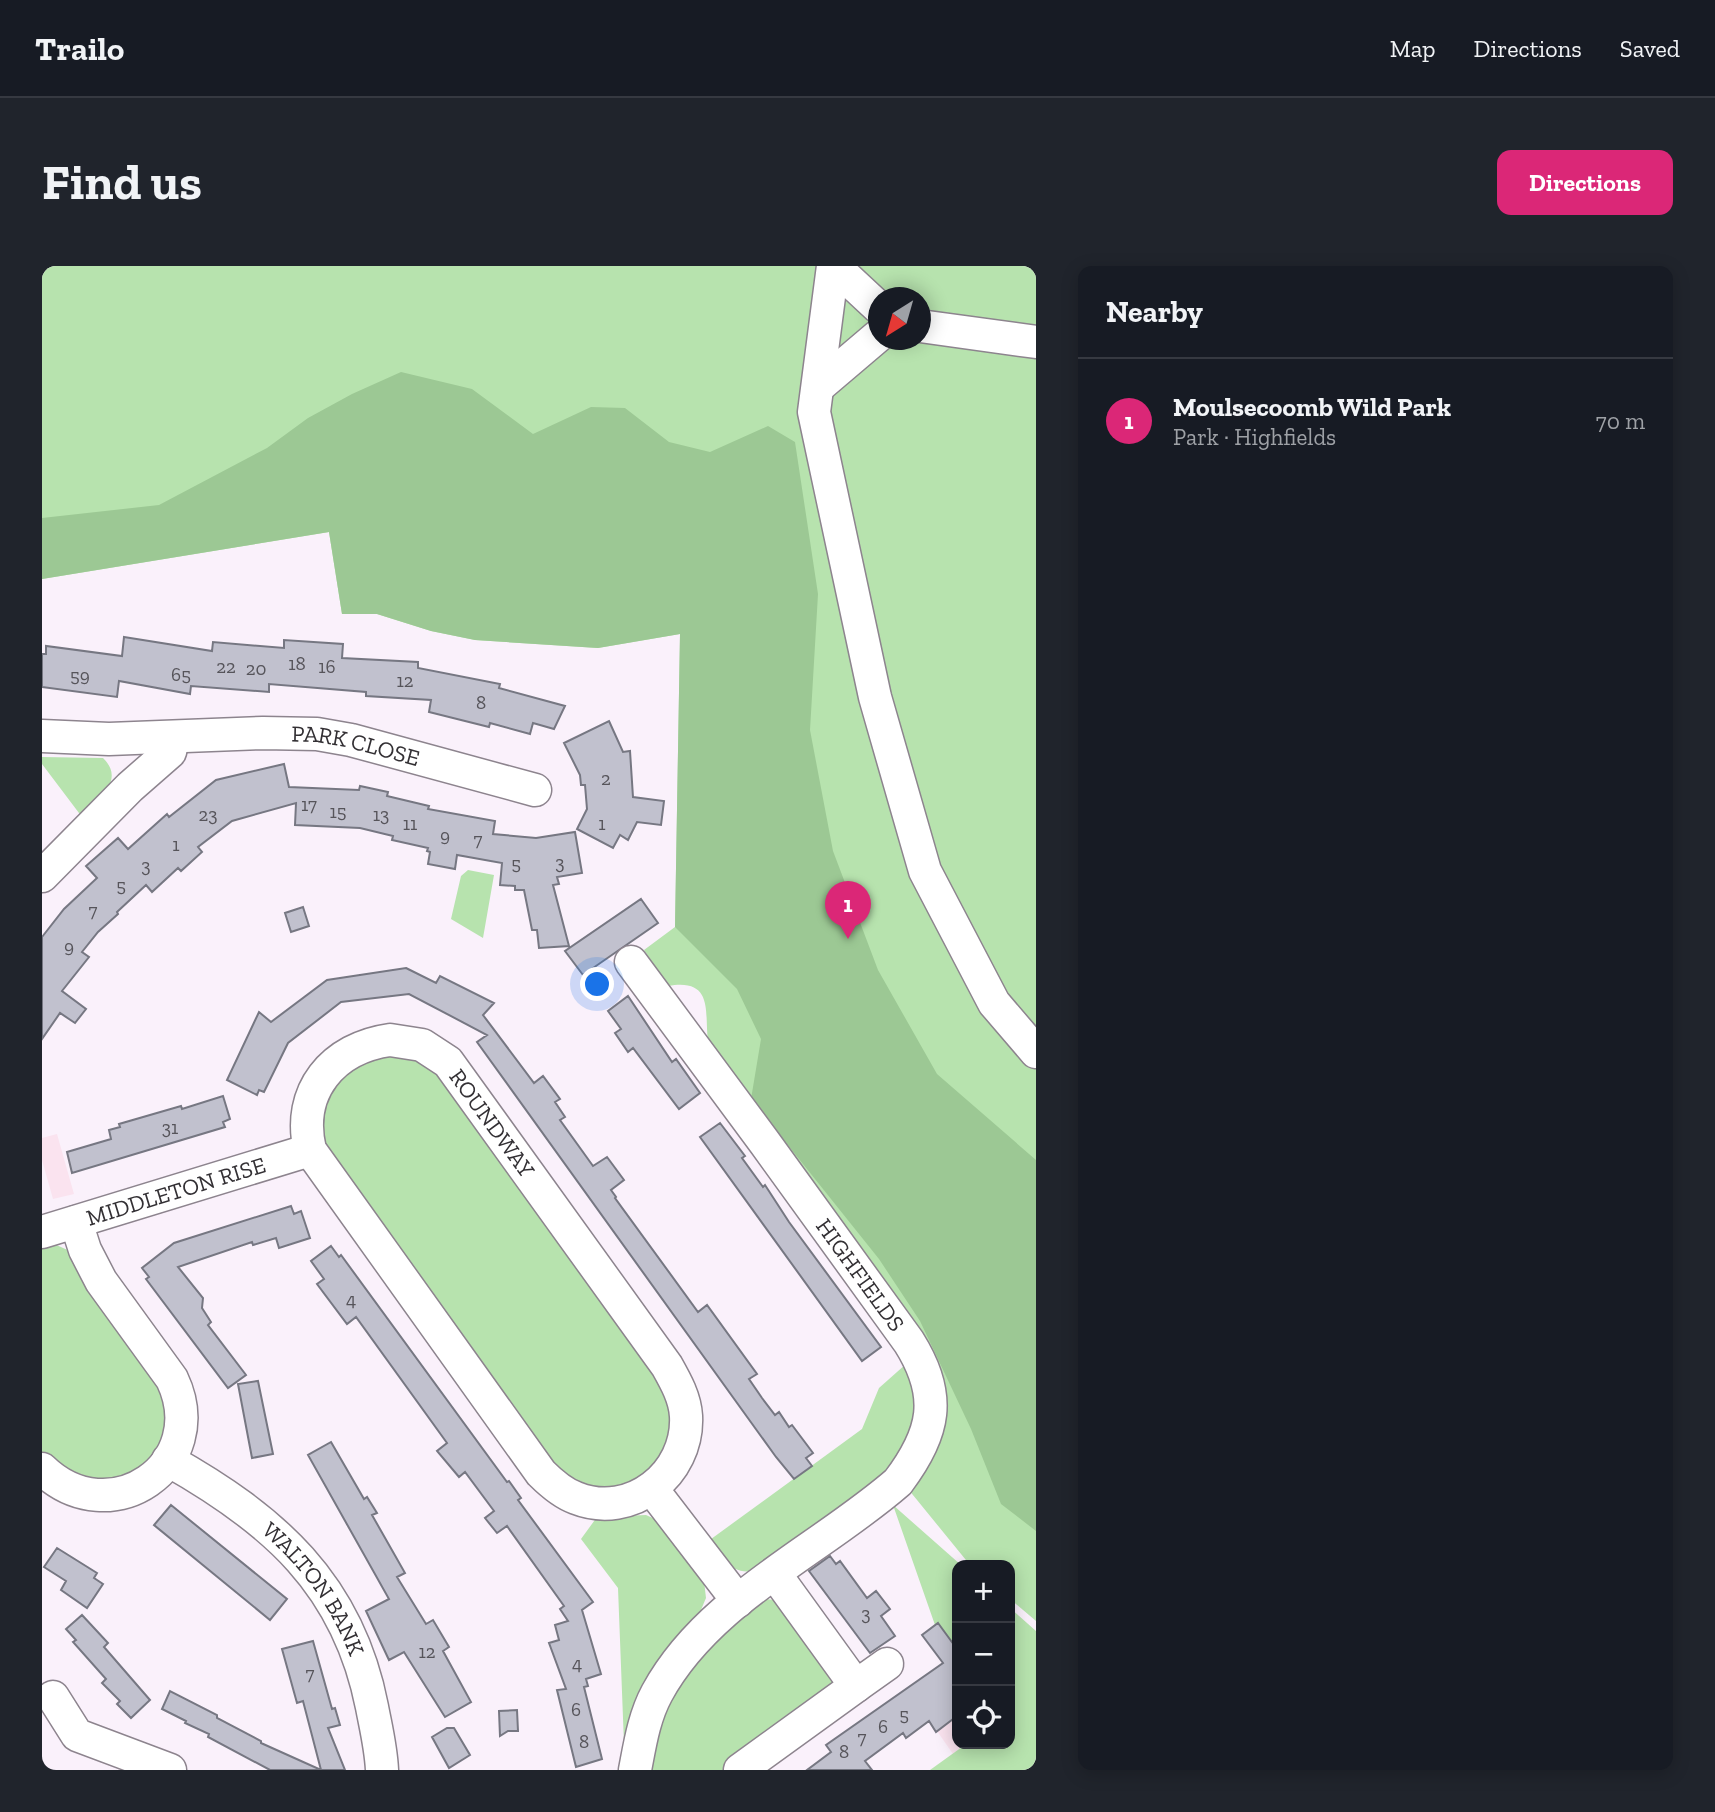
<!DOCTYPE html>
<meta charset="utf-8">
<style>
:root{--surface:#171b24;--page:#20242c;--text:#f1f3f6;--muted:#9ea1a6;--line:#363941;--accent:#db2777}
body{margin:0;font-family:"Zilla Slab",serif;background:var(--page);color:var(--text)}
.controls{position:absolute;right:21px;bottom:21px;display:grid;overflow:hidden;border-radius:14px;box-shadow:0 4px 18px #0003}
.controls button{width:63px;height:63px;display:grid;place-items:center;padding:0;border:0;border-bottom:2px solid var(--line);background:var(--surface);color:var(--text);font:35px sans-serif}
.compass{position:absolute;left:826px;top:21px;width:63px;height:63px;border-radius:50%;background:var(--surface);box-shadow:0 4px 18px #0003;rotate:217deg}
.you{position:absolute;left:556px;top:719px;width:24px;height:24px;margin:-18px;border:5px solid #fff;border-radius:50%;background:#1a73e8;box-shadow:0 0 0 10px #1a73e833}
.badge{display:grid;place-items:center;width:46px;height:46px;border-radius:50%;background:var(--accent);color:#fff;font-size:23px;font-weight:700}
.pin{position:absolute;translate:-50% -58px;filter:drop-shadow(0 2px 4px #0008)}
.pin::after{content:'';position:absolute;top:37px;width:24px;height:21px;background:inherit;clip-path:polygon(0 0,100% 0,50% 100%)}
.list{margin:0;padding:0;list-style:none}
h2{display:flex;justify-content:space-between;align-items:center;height:91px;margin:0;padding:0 28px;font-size:30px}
h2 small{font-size:23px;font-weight:400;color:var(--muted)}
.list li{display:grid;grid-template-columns:46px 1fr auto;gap:21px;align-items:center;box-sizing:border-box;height:126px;padding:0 28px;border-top:2px solid var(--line)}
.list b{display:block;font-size:26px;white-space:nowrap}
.list p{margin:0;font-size:23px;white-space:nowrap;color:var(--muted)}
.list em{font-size:23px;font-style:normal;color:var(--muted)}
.icon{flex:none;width:38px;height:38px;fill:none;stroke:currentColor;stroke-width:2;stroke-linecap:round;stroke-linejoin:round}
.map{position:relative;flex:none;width:994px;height:1504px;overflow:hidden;border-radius:14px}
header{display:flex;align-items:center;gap:42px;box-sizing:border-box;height:98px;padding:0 35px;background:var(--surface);border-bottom:2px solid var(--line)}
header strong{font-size:33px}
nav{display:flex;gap:38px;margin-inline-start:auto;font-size:24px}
.intro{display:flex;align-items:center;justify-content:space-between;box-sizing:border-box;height:168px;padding:0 42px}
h1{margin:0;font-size:49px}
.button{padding:18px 32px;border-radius:14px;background:var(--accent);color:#fff;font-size:24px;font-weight:700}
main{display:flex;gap:42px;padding:0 42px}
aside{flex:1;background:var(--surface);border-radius:14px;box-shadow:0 4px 18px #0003}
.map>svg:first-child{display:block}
</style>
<header>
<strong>Trailo</strong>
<nav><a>Map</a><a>Directions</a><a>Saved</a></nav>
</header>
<div class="intro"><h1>Find us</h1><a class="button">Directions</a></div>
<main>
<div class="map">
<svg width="994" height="1504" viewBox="0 0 994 1504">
<rect width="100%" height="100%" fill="#faf1fb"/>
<path fill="#fae3ef" d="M 15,868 L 32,928 L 11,933 L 0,894 L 0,872 Z
M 915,1451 L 915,1478 L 920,1478 L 920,1481 L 911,1488 L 895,1465 Z"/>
<path fill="#b7e3ae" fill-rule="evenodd" d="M 0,0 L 994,0 L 994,1355 L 968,1333 L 968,1299 L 928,1299 L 862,1218 L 894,1175 L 810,973 L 676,787 L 668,783 C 659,756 678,711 626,720 L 602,684 L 633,661 L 638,368 L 556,382 L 433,374 L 389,365 L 335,348 L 300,348 L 287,266 L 0,313 ZM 836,32 L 878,32 L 878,74 L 836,74 Z
M 0,491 L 61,492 C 84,514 56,534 40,551 L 0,498 Z
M 426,604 L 452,609 L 441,672 L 409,653 L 419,610 Z
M 339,786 L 388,797 L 617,1107 L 633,1149 L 623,1193 L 577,1226 L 527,1219 L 273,869 L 285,819 Z
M 10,977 L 30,986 L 104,1092 L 129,1151 L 111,1198 L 54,1221 L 0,1190 L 0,979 Z
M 864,1098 L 878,1118 L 863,1194 L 714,1304 C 691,1311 679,1291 665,1276 L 820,1163 L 837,1122 Z
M 851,1239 L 919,1299 L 915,1299 L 915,1385 L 896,1358 L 893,1359 Z
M 604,1249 L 615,1254 L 662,1315 L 664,1332 L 656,1351 L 602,1418 L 582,1478 L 576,1322 L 539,1273 L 555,1251 Z
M 722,1333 L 735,1334 L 793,1416 L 787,1429 L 682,1504 L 604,1504 L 609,1473 L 651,1390 Z
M 968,1342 L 994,1365 L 994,1504 L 888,1504 L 920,1481 L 920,1478 L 968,1478 Z"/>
<path fill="#9cc894" d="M 359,106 L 430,123 L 491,168 L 549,141 L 583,142 L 627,176 L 668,186 L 726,160 L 753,176 L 776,328 L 768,464 L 791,585 L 836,704 L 895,808 L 994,894 L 994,1265 L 959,1238 L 929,1163 L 878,1055 L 837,993 L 709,833 L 719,773 L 695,723 L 633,661 L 638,368 L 556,382 L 433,374 L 389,365 L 335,348 L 300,348 L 287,266 L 0,313 L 0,252 L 117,239 L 225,182 L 266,152 L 310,128 Z"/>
<path fill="#c1c1ce" stroke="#767782" stroke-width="2" d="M 82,371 L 170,385 L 171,376 L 242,382 L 242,374 L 301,378 L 300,392 L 376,396 L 376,402 L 458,418 L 457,422 L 523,440 L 512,463 L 491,457 L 488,468 L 448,457 L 447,461 L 387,446 L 389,434 L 324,430 L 324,426 L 227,418 L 227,426 L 149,420 L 148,428 L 77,415 L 75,431 L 0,421 L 0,388 L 4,388 L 4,380 L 80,390 Z
M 567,455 L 581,486 L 588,485 L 591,531 L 622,535 L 619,559 L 595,556 L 586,574 L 578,569 L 571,582 L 535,563 L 545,543 L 543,519 L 539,519 L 538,509 L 522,477 Z
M 242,498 L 247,521 L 317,524 L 318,520 L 346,526 L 345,530 L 387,540 L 386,543 L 453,555 L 451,568 L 494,572 L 533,566 L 540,607 L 515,611 L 517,618 L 511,619 L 527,680 L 497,682 L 495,664 L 490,664 L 482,624 L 473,624 L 473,620 L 458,619 L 460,597 L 415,589 L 413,603 L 386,598 L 388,586 L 385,585 L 386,582 L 350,574 L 351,570 L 318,562 L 253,559 L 254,537 L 190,555 L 156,581 L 160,586 L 139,605 L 136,602 L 110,626 L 104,619 L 75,646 L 76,648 L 56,666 L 40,686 L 47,691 L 20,725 L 44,743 L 33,757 L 18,747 L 0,773 L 0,671 L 22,643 L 55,612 L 44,600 L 76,572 L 86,583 L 125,548 L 127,551 L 174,514 Z
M 599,633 L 616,657 L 541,709 L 523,685 Z
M 261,641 L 267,660 L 249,666 L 243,647 Z
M 364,702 L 394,717 L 398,710 L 452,737 L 441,749 L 492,817 L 501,810 L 518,833 L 513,836 L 523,851 L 518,854 L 551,900 L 565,891 L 582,914 L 569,924 L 574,931 L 573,932 L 656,1046 L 665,1039 L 715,1108 L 707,1113 L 720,1132 L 733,1149 L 737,1146 L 747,1161 L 750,1159 L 771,1187 L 764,1192 L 770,1200 L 752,1213 L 734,1191 L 435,776 L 445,769 L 367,728 L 299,736 L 246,777 L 222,826 L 217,824 L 215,829 L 185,814 L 217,746 L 229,756 L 285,714 Z
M 586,730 L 630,796 L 634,793 L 658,827 L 637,843 L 591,782 L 586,786 L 573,767 L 579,763 L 566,745 Z
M 181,830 L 188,853 L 181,856 L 183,861 L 30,907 L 25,886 L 69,873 L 67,864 L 78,861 L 77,858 L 139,840 L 140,843 Z
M 678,857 L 703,890 L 700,892 L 721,921 L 723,919 L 747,956 L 839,1081 L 820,1095 L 658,871 Z
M 249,940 L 252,948 L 259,945 L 268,972 L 237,982 L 234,972 L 211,979 L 210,976 L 136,1001 L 161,1032 L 160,1042 L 169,1056 L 166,1059 L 204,1109 L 186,1122 L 104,1013 L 107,1011 L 100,1002 L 132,977 Z
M 289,980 L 297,991 L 299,989 L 465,1216 L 467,1215 L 479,1232 L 476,1234 L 551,1336 L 540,1344 L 559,1408 L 544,1413 L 546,1420 L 542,1421 L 560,1493 L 534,1501 L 515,1424 L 524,1423 L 507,1377 L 517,1374 L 513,1359 L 526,1355 L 518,1343 L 522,1340 L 465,1260 L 455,1267 L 443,1252 L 452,1245 L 423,1206 L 417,1211 L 395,1185 L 405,1177 L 314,1051 L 305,1058 L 275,1018 L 282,1013 L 269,995 Z
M 216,1115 L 231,1188 L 210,1192 L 196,1118 Z
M 289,1176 L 322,1233 L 325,1231 L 335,1247 L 330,1249 L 363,1307 L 355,1311 L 384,1358 L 391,1354 L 407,1381 L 401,1385 L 429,1436 L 403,1451 L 362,1386 L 347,1394 L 324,1345 L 347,1333 L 266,1189 Z
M 129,1239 L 245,1333 L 228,1354 L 112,1259 Z
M 15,1282 L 55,1307 L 52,1312 L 61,1318 L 45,1342 L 19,1324 L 24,1315 L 2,1301 Z
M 788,1290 L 794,1298 L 798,1295 L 825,1332 L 834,1325 L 848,1343 L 839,1350 L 853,1370 L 828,1387 L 767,1305 Z
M 40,1349 L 66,1377 L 62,1381 L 108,1434 L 89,1452 L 75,1438 L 78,1435 L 60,1417 L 64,1413 L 31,1376 L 34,1374 L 24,1363 Z
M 896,1357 L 915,1383 L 915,1450 L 894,1466 L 887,1455 L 864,1472 L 861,1467 L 823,1495 L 830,1504 L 765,1504 L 789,1486 L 784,1479 L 901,1397 L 880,1369 Z
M 271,1375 L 290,1443 L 293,1442 L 298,1459 L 286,1462 L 303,1504 L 228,1504 L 166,1471 L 167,1468 L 143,1457 L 144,1455 L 120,1443 L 128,1425 L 175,1449 L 175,1452 L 219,1475 L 219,1477 L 279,1504 L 261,1435 L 255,1437 L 240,1383 Z
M 475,1444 L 476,1465 L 466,1465 L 458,1470 L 457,1445 Z
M 405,1462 L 412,1462 L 428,1489 L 407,1502 L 390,1471 Z"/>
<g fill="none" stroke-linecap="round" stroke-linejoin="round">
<g stroke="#8d848e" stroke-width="35">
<g id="minor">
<path d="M 791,0 L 772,146 L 833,431 L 883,605 L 952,737 L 994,786"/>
<path d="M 792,0 L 836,41"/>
<path d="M 878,60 L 994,76"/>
<path d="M 776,121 L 836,70"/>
<path id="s1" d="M 0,470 L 67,473 L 221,467 L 275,468 L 309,474 L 493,524"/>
<path d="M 0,610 L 88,521 L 128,486 L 131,472"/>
<path id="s2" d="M 589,696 L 723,877 L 867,1076 C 901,1130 893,1167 856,1216 C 777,1285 666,1333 615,1427 C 602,1451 598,1478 593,1504"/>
<path d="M 348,774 L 380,779 L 406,796 L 625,1100 C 634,1116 643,1132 644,1150 C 647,1208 589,1254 534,1232 C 520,1227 509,1217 499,1207 L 268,884 C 254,825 291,782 348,774 Z"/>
<path id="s3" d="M 0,966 L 268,884"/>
<path id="s4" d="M 126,1194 C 231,1253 306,1318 330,1441 C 334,1462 339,1482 340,1504"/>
<path d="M 0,1203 C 68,1269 171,1199 130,1113 L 59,1015 L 43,984 L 34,956"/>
<path d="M 610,1223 L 696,1335"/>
<path d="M 814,1420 L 845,1398"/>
<path d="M 11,1431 L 35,1469 L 128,1504"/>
<path d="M 698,1504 L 814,1420 L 733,1308"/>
</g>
</g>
<use href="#minor" stroke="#fff" stroke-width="32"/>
</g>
<g text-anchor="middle" stroke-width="5" stroke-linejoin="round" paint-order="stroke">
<g font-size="19" fill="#56545a">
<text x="255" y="404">18</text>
<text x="184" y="407">22</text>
<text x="285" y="407">16</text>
<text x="214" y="409">20</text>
<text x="139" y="415">65</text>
<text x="38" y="416">59</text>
<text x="363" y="421">12</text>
<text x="439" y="443">8</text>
<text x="564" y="519">2</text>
<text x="267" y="545">17</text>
<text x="296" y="552">15</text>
<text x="166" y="555">23</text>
<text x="339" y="555">13</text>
<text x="368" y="564">11</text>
<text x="560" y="564">1</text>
<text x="403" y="576">9</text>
<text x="436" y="580">7</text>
<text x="134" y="585">1</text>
<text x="518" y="603">3</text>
<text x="474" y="604">5</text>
<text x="104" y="606">3</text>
<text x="79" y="626">5</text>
<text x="51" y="651">7</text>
<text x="27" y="687">9</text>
<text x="128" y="868">31</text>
<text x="309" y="1040">4</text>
<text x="824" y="1354">3</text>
<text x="385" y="1392">12</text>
<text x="535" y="1404">4</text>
<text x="268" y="1414">7</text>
<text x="534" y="1450">6</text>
<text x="862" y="1455">5</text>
<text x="841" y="1467">6</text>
<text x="820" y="1478">7</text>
<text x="542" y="1482">8</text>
<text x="802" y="1492">8</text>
</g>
<g font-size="23" fill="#333034" stroke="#fff">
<text dy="8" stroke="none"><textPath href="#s1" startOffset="315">PARK CLOSE</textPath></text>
<text transform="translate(450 857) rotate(54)" y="8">ROUNDWAY</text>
<text dy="8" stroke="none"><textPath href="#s3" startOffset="140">MIDDLETON RISE</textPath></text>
<text dy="8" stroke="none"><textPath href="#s2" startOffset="388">HIGHFIELDS</textPath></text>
<text dy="8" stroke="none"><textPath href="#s4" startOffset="198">WALTON BANK</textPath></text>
</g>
</g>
</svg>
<div class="controls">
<button>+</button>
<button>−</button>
<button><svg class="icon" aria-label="locate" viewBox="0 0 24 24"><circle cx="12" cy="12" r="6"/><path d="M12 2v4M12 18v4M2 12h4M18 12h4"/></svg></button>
</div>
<svg class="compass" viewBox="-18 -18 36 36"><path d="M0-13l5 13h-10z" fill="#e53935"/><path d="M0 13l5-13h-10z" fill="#9ea1a6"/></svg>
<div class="you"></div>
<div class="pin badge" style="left:806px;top:673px">1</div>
</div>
<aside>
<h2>Nearby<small></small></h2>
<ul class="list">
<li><span class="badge">1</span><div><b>Moulsecoomb Wild Park</b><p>Park · Highfields</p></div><em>70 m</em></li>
</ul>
</aside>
</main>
